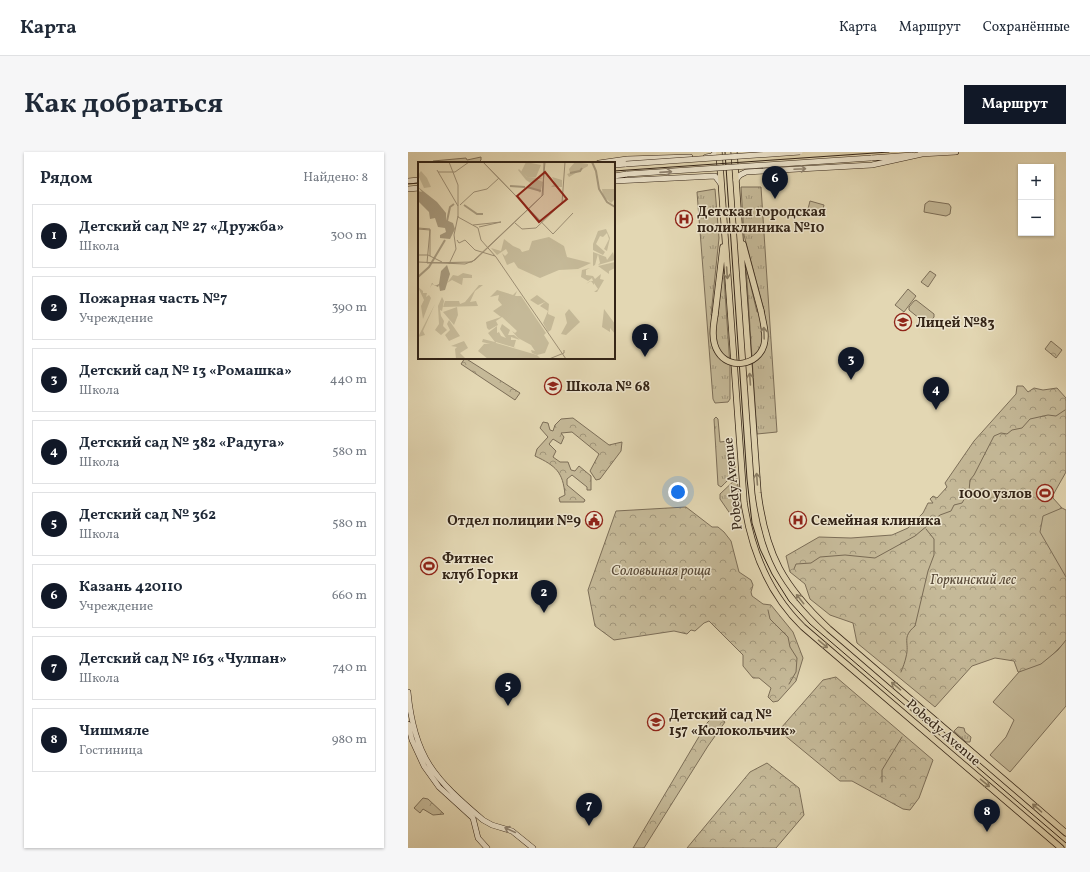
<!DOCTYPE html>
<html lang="ru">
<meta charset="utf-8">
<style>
:root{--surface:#fff;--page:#f6f6f7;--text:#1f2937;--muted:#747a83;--line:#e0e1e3;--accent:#111827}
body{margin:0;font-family:Vollkorn,serif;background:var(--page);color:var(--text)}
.controls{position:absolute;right:12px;top:12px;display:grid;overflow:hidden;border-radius:0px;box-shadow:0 1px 3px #0004}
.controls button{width:36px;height:36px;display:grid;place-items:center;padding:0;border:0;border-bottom:1px solid var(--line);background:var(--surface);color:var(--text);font:20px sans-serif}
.you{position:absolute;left:270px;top:340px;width:14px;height:14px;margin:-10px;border:3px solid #fff;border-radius:50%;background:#1a73e8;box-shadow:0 0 0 6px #1a73e833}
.badge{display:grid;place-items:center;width:26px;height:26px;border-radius:50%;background:var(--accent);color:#fff;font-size:13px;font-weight:700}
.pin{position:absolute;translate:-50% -33px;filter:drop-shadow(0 1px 2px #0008)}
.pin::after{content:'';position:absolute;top:21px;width:14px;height:12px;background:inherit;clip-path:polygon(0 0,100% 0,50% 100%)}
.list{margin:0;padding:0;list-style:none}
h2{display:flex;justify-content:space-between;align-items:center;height:52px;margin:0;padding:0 16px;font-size:17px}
h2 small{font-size:13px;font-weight:400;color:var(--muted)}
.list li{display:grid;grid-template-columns:26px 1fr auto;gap:12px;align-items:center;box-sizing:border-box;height:64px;margin:0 8px 8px;padding:0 8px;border:1px solid var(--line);border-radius:0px}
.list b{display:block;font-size:15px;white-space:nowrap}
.list p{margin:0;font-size:13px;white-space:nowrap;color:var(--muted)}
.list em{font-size:13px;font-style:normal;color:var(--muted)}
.map{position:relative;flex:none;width:658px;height:696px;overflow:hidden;border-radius:0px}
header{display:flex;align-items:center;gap:24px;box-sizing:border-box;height:56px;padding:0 20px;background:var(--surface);border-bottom:1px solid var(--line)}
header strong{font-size:19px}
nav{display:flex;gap:22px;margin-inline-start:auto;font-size:14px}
.intro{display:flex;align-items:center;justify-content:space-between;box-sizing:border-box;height:96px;padding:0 24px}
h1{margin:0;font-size:28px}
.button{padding:10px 18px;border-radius:0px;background:var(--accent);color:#fff;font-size:14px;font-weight:700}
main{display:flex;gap:24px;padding:0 24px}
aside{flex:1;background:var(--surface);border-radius:0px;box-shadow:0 1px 3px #0004}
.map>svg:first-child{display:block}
</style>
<header>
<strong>Карта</strong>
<nav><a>Карта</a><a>Маршрут</a><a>Сохранённые</a></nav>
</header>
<div class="intro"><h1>Как добраться</h1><a class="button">Маршрут</a></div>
<main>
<aside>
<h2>Рядом<small>Найдено: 8</small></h2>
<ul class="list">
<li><span class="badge">1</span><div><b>Детский сад № 27 «Дружба»</b><p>Школа</p></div><em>300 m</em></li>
<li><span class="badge">2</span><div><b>Пожарная часть №7</b><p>Учреждение</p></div><em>390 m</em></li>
<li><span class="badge">3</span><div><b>Детский сад № 13 «Ромашка»</b><p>Школа</p></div><em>440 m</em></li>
<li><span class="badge">4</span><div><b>Детский сад № 382 «Радуга»</b><p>Школа</p></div><em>580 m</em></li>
<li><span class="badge">5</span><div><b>Детский сад № 362</b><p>Школа</p></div><em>580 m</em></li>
<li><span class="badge">6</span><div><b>Казань 420110</b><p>Учреждение</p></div><em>660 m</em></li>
<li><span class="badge">7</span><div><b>Детский сад № 163 «Чулпан»</b><p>Школа</p></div><em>740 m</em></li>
<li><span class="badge">8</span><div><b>Чишмяле</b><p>Гостиница</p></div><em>980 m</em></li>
</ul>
</aside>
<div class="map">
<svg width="658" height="696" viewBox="0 0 658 696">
<defs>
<pattern id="grass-tufts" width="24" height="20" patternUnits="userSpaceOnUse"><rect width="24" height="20" fill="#c5b998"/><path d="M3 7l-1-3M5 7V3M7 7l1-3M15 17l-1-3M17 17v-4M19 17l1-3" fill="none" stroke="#a1967b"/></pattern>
<pattern id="forest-crowns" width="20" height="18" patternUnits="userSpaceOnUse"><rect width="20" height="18" fill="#c5b998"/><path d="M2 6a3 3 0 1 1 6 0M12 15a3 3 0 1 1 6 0" fill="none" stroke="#a1967b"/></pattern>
</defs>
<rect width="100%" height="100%" fill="#e3d7b3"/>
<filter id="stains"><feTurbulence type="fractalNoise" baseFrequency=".005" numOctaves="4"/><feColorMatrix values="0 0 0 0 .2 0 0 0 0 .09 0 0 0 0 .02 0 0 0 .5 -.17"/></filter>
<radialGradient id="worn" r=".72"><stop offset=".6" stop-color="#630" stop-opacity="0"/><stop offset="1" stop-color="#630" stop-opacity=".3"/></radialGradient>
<path fill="url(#grass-tufts)" stroke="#7c6e58" d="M 73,5 L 73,8 L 70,11 L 25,11 L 25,9 L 58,6 L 59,8 Z
M 333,35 L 353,35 L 369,280 L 349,282 L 338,114 L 349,160 L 356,158 L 336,83 Z
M 307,37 L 311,86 L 303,163 L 310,163 L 315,111 L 322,214 L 322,247 L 320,250 L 307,251 L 305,247 L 289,40 Z
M 308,265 L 310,267 L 312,290 L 321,289 L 325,292 C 327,317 332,317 313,335 L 310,333 L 306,267 Z
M 329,326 L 333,361 L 323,363 L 312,347 L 312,342 Z
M 550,575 L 556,576 L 557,580 L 563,585 L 562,590 L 558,590 L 546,579 Z"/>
<path fill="url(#forest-crowns)" stroke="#7c6e58" d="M 643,189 L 654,198 L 648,206 L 637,197 Z
M 57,206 L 112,241 L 107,248 L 53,212 Z
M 609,234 L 615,234 L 620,240 L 626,236 L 635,238 L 649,236 L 658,246 L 658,320 L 645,343 L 645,346 L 654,356 L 647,362 L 658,401 L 658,489 L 628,520 L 610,520 L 606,509 L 587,506 L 564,514 L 527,555 L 449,491 L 445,471 L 422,463 L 402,447 L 397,432 L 382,420 L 378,404 L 411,385 L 443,386 L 484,383 L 500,376 L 515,361 L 520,351 L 525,351 L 522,347 L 525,344 L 529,346 L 539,335 L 537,331 L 566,289 L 608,242 Z
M 165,266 L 201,293 L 214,290 L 213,299 L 192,327 L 188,328 L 182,319 L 191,302 L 164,280 L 153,281 L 156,285 L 153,292 L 145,287 L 141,292 L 148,299 L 145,305 L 152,310 L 160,310 L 163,318 L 167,319 L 171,314 L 183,324 L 183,338 L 179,338 L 179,335 L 164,323 L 159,327 L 159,333 L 177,348 L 176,350 L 152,350 L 151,346 L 157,343 C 155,320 148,314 127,304 L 129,297 L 140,285 L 132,276 L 135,270 L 140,271 L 142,278 L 145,279 L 147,273 L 153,267 Z
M 278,355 L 304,375 L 310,375 L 316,380 L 323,389 L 331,420 L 343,428 L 345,433 L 343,440 L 344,444 L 355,452 L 363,453 L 385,480 L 395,506 L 388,529 L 370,549 L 365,550 L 360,545 L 363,536 L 351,526 L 345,526 L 335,514 L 335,503 L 301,469 L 296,471 L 287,479 L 283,478 L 279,482 L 266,479 L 206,488 L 187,474 L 180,438 L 208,359 Z
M 428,525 L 525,608 L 511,646 L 502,658 L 495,657 L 444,629 L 432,629 L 375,582 L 376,579 L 373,576 L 415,528 Z
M 307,563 L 317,570 L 300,594 L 236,696 L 225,696 L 299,571 Z
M 359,611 L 391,636 L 396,663 L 368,696 L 279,696 L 342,620 Z
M 15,646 L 20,647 L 36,662 L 25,663 L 15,657 L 12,661 L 6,656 Z"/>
<path fill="#c5b998" stroke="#7c6e58" d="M 402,49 L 416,53 L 414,61 L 400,57 Z
M 521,49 L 541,52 L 543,55 L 542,62 L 538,64 L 516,60 L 517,52 Z
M 522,119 L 528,123 L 520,135 L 513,130 Z
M 500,137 L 508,144 L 496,160 L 487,153 Z
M 508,148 L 526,162 L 526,165 L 521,171 L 517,171 L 501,158 L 501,155 L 506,149 Z
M 654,356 L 658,358 L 658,425 L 632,380 L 635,364 Z
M 658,488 L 658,554 L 602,620 L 582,603 L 598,585 L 606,568 L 585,550 L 611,520 L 633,512 L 650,498 Z"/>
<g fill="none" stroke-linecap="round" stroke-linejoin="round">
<path stroke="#796b55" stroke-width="1" d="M 386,417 L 388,412 L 403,411 L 412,405 L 437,403 L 467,406 L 507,384 L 532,363 L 543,359 L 546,353 L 554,351 L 561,339 L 562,328 L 566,323 L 586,284 L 593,281 L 599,282 L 604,278 L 614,276 L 622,267 L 640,263 L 648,264 L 657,258
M 360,458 L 362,467 L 380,485 L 382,495 L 389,506 L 388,520 L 381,532
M 493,520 C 495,515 497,510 498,505 C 502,490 493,486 507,474 L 520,419 L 526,403 L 526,387 L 518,377
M 474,630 L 474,618 L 494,585"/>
<g stroke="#332417" stroke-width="6">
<path id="secondary" d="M 512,2 L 548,0
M 298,5 L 304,4 L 308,0
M 463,6 L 504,3
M 191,11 L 219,7 L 282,5
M 206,13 L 218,12
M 206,24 L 219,22
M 328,28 L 332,23 L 338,20 L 464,13 L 514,2
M 0,29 L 11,28
M 206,29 L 307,24 L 313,32
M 0,37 L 11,36
M 0,540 C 6,606 27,627 75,668 L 84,673 L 104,679 L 125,696
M 0,572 L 4,588 L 16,614 L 31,635 L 65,666 L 70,686 L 79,696"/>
</g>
<g stroke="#332417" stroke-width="7">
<path id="primary" d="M 311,0 L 336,350 C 343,397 360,441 395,475 L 653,696
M 326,0 L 350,341 C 358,403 375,434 421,477 L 658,681
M 335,92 L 353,159
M 307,163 L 315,95"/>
</g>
<use href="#secondary" stroke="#ede5ce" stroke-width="5"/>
<use href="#primary" stroke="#e3d7b3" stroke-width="5.5"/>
<path stroke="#332417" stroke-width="1" d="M 317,0 L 339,327 L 344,371 L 352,397 L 364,422 L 381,449 L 402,472 L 658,691
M 206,19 L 481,0
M 0,32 L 11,31"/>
<g stroke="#332417" stroke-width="6" stroke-linecap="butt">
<path id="secondary-bridge" d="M 218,12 L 392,0
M 219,22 L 463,6"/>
</g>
<g stroke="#332417" stroke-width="7" stroke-linecap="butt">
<path id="primary-bridge" d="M 307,163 C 305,175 303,189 310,200 C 321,218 350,214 356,193 C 359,182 355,170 353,159"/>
</g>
<use href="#secondary-bridge" stroke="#ede5ce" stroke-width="5"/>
<use href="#primary-bridge" stroke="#e3d7b3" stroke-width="5.5"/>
</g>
<defs><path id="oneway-shaft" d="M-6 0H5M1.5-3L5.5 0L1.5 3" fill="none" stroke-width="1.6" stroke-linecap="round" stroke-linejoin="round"/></defs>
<g stroke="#908472">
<use href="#oneway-shaft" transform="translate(392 17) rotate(-3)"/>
<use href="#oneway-shaft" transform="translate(258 20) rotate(-4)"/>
<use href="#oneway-shaft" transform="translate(102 678) rotate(-155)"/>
</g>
<g stroke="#8b7e65">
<use href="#oneway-shaft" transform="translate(319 121) rotate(86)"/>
<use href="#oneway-shaft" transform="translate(356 181) rotate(-92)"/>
<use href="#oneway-shaft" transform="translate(342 227) rotate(-94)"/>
<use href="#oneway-shaft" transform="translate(349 327) rotate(-94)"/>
<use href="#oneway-shaft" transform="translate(392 447) rotate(-129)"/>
<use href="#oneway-shaft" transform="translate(415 492) rotate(40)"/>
<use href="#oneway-shaft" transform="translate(488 534) rotate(-140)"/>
<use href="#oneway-shaft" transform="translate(577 631) rotate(40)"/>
<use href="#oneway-shaft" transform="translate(629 656) rotate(-139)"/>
</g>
<defs>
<g id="hospital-ring" transform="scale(0.9)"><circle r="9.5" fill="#ede5ce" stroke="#8f2418" stroke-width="1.5"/><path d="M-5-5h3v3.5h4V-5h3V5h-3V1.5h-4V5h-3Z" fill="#8f2418"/></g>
<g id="school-ring" transform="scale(0.9)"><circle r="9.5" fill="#ede5ce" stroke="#8f2418" stroke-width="1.5"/><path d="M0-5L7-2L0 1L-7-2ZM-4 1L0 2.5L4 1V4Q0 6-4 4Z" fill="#8f2418"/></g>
<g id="stadium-ring" transform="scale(0.9)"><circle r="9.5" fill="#ede5ce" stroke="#8f2418" stroke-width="1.5"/><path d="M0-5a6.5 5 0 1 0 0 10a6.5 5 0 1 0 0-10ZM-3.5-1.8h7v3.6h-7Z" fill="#8f2418"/></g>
<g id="civic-ring" transform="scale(0.9)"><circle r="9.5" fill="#ede5ce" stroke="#8f2418" stroke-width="1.5"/><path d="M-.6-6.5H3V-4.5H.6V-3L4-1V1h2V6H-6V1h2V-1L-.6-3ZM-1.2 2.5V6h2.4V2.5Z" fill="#8f2418"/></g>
</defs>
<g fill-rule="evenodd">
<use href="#hospital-ring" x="276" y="67"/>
<use href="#school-ring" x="495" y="170"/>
<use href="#school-ring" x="145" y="234"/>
<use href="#stadium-ring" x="637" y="341"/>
<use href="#civic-ring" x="186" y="368"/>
<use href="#hospital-ring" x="390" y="368"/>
<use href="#stadium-ring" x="21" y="414"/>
<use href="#school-ring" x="248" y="570"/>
</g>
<g text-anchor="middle" stroke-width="3" stroke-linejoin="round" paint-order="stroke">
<g font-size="14" font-weight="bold" fill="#332417" stroke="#ede5ce" text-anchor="start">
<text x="289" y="64">Детская городская<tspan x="289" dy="16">поликлиника №10</tspan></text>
<text x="508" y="175">Лицей №83</text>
<text x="158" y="239">Школа № 68</text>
<text x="624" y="346" text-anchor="end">1000 узлов</text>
<text x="173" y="373" text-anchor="end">Отдел полиции №9</text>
<text x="403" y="373">Семейная клиника</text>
<text x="34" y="411">Фитнес<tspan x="34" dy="16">клуб Горки</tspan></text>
<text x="261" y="567">Детский сад №<tspan x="261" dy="16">157 «Колокольчик»</tspan></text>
</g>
<g font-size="14" fill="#332417" stroke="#ede5ce">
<text transform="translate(324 332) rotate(-96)" y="5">Pobedy Avenue</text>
<text transform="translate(536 580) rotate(41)" y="5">Pobedy Avenue</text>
</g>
<g font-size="14" font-style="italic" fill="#584937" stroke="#ede5ce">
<text x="253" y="423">Соловьиная роща</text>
<text x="565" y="432">Горкинский лес</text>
</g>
</g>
<g transform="translate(10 10)">
<rect width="197" height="197" fill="#e3d7b3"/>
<path d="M 108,0 L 123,3 L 118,15 L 109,15 L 103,10 ZM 134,15 L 144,18 L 144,25 L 133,25 L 137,21 ZM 118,17 L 125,20 L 122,31 L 119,27 L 108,26 ZM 188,67 L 192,76 L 189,89 L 186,87 L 191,77 L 189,71 L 185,75 L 182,74 L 178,82 L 187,90 L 185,93 L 175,88 L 175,82 L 180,69 ZM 131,75 L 146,84 L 149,95 L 173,101 L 160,107 L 141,108 L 122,116 L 100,106 L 96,100 L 89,103 L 84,91 L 87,94 L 90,91 L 88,87 L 79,93 L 73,86 L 83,89 L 86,77 L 95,84 L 102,87 L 104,90 L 111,88 L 114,79 ZM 175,90 L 188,95 L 189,98 L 195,90 L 197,98 L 180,103 L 182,101 L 180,92 L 177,103 L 175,104 ZM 197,100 L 197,106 L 191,109 L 191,112 L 180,104 ZM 172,106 L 168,108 L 168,113 L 175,114 L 177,117 L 183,112 L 182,117 L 186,118 L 179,130 L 176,130 L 180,127 L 176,121 L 176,123 L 173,119 L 168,122 L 172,119 L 175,119 L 174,116 L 170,119 L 163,115 L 164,108 ZM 45,111 L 54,113 L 54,116 L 45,116 L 44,123 L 34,118 L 29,121 L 35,113 L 40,114 ZM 61,123 L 65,123 L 57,129 L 52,140 L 58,139 L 60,144 L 25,145 L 27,139 L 41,139 L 42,142 L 47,140 ZM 79,128 L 95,133 L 99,129 L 97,134 L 103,134 L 128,171 L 126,173 L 131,181 L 127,191 L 119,193 L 114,191 L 113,188 L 111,190 L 113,188 L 117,189 L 113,183 L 100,176 L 94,169 L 97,171 L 99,169 L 84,155 L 78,159 L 80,163 L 71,168 L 69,166 L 68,160 L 83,155 L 75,149 L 84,143 L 80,138 L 81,133 L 72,135 ZM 119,133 L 131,142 L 130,152 L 137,155 L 133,168 L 130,170 L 125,161 L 130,149 L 122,144 L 127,140 L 120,143 L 112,138 ZM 17,142 L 5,169 L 7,173 L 0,175 ZM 186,147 L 197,162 L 197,172 L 192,166 L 192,170 L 184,165 ZM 84,162 L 92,168 L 90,173 L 96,173 L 102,178 L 93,175 L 93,178 L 98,178 L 96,185 L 98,186 L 78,180 L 77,183 L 64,180 L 65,177 L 77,180 L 70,171 L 79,164 L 79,171 L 81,170 L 83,174 L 88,176 L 82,167 ZM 46,179 L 50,186 L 42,191 L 48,197 L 38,197 L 37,187 L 39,185 L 33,184 Z" fill="#c5b998"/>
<path d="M 0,125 L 5,129 L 5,131 L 9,131 L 8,135 L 11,133 L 13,136 L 5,157 L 3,144 L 6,138 Z" fill="#c5b998"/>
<path d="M 3,9 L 9,16 L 13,25 L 6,26 L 0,13 Z" fill="#c5b998"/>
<path d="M 157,0 L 170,2 L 170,4 L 151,15 L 149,12 L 152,11 L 151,7 ZM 101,7 L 109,15 L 125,16 L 117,18 L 114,22 L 108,18 L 100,8 ZM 184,27 L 197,27 L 197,37 L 193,41 L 185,34 ZM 24,135 L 26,139 L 24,149 L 22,148 L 23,154 L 26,159 L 25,164 L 29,168 L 23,173 L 17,168 L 21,162 L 20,144 ZM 39,145 L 40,153 L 36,163 L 25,150 ZM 151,147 L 162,160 L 148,173 L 143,172 L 149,161 L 147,152 ZM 31,158 L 42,174 L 31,179 L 27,173 L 32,168 L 29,162 ZM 78,181 L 119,193 L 123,197 L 70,197 L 60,189 L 66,182 Z" fill="#c5b998"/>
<path d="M 0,25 L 19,40 L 28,51 L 28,58 L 35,61 L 37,67 L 32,77 L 22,76 L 22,73 L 28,70 L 27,66 L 20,65 L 17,56 L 12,57 L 11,50 L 0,39 L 0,29 L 4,30 ZM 29,103 L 32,112 L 27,128 L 22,129 L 21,123 L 20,125 L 14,122 L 12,126 L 14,121 L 17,124 L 21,122 L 23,109 Z" fill="#a79a7e"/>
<path fill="none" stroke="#a79a7e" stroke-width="2" d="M 174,0 L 178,9 L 181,27 L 189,40 L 197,45M 152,11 L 162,9 L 164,6M 92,24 L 107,25M 109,25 L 123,29M 46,43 L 59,52 L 65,52M 29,59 L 32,45 L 36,42M 0,115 L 11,105 L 27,78"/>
<path fill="none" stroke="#9d8f75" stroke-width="1" d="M 31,0 L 40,23 L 40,55 L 60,66 L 63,78 L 78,95 L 148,197M 65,0 L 124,61M 65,0 L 135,72 L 155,51M 19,8 L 40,44M 20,10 L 37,10 L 51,0M 42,43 L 56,30 L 69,27 L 81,16M 97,61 L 104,67 L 118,66 L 144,41 L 147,0M 55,63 L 83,60 L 61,65M 0,66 L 12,67 L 12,94M 0,67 L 12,68 L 9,101 L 54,100 L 125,33 L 126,0M 39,78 L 41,81 L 47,78 L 57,88 L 77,94M 0,93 L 10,93 L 24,100M 0,100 L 47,102 L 57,98 L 124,34 L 127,0M 31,102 L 38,87 L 36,73 L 40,54M 131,197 L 146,191 L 146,188"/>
<path fill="#8f2418" fill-opacity="0.15" stroke="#8f2418" stroke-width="2" d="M 127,10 L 149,37 L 121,60 L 99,34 Z"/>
<rect width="197" height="197" fill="none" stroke="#332417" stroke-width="2"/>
</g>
<rect width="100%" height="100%" filter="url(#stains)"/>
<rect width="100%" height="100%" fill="url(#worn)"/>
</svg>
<div class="controls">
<button>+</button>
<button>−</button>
</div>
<div class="you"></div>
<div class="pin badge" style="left:237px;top:205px">1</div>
<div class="pin badge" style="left:136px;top:461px">2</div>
<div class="pin badge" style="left:443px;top:228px">3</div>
<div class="pin badge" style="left:528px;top:258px">4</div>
<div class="pin badge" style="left:100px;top:554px">5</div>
<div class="pin badge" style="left:367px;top:47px">6</div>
<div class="pin badge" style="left:181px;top:674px">7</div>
<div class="pin badge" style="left:579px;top:680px">8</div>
</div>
</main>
